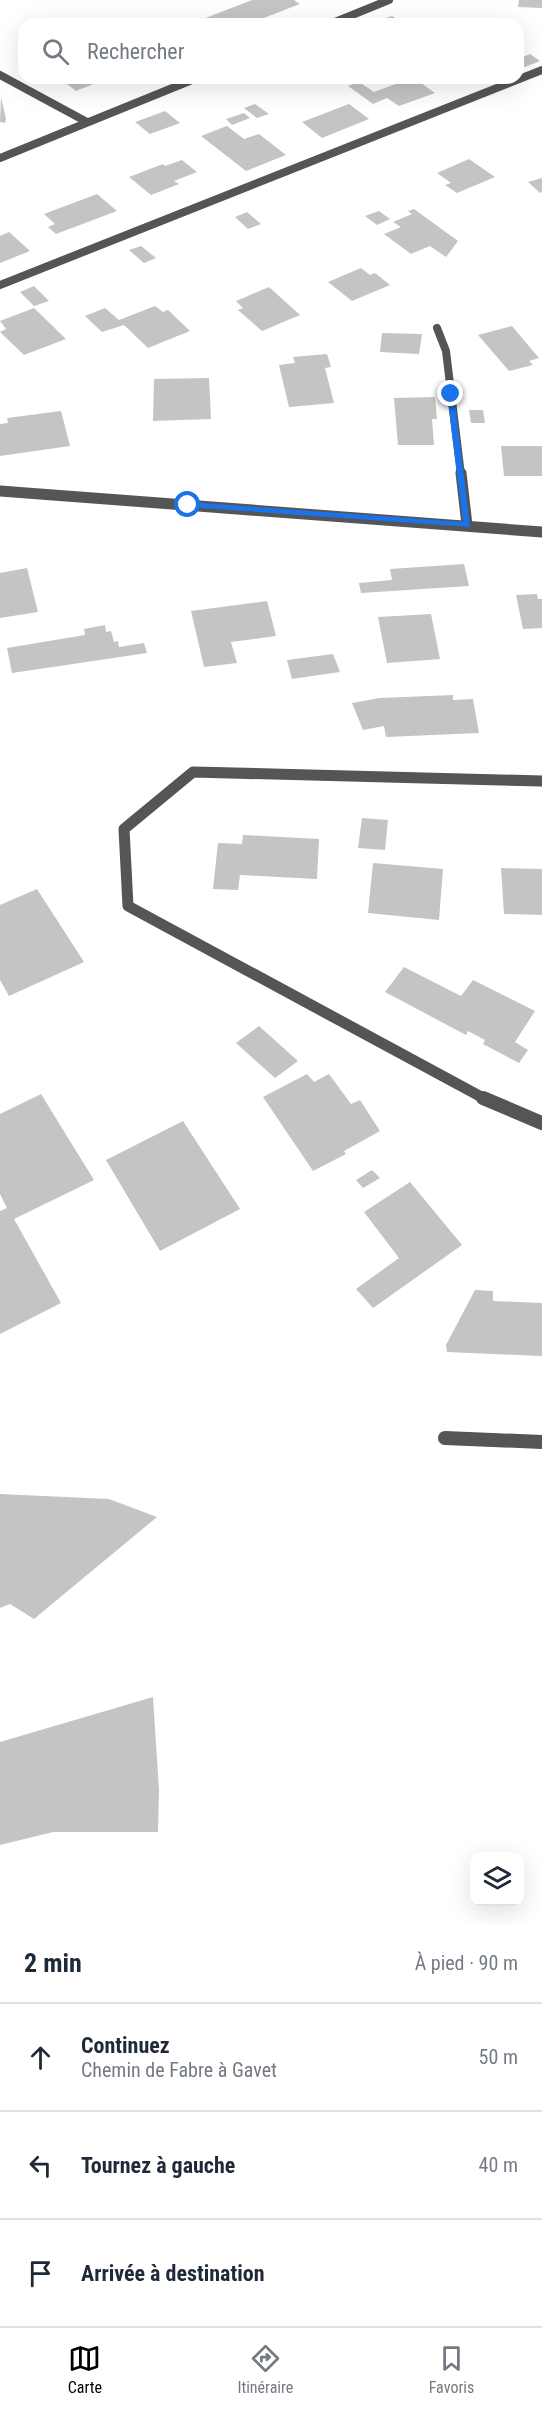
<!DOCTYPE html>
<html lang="fr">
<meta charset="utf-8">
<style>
:root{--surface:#fff;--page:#f2f2f3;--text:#1f2937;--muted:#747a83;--line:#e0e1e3;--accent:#000}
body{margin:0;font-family:"Roboto Condensed",sans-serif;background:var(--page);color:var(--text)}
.controls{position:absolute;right:18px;bottom:18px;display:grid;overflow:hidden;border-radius:12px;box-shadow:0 6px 24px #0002}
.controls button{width:54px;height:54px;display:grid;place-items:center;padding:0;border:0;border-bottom:2px solid var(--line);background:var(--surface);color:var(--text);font:30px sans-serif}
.stop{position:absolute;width:18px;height:18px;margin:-14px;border:4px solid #1a73e8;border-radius:50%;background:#fff}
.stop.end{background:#1a73e8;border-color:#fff;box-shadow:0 2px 6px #0008}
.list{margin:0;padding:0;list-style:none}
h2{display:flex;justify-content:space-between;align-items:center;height:78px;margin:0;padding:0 24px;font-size:26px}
h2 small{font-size:20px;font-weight:400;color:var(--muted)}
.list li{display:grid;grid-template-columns:39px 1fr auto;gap:18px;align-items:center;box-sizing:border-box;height:108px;padding:0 24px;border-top:2px solid var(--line)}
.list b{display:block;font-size:22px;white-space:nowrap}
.list p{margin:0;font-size:20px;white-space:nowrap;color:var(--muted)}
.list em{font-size:20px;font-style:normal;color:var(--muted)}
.icon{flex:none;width:33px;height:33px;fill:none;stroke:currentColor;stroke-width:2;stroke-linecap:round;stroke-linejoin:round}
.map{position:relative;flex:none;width:542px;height:1924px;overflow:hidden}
.search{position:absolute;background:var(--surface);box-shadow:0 6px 24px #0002;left:18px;right:18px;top:18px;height:66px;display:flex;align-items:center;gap:15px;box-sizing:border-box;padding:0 21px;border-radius:18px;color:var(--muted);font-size:22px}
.sheet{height:402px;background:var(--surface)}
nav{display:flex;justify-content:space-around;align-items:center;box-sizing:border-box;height:84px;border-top:2px solid var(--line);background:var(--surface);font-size:16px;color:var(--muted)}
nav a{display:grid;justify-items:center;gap:3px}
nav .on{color:var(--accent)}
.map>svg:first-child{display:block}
</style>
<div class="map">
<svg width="542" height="1924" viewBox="0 0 542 1924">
<rect width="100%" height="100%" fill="#fff"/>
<path fill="#c4c4c4" d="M 252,0 L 294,0 L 300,4 L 248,24 L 190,24 Z
M 519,0 L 542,0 L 542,8 L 518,7 Z
M 392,16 L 405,24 L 385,24 L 379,20 Z
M 530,54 L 540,61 L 525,67 L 518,62 L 518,59 Z
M 59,78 L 90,78 L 96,83 L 76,91 Z
M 409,79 L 416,84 L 421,83 L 435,93 L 399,106 L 387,98 L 373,104 L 348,86 L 359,82 L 374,92 Z
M 1,97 L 6,119 L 5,123 L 0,122 Z
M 255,104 L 269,114 L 257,118 L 244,108 Z
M 349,104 L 369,119 L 322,138 L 302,122 Z
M 165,111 L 180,123 L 150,134 L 135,122 Z
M 244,113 L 250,118 L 232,125 L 226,119 Z
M 227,126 L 244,139 L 259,134 L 286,155 L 246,171 L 201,136 Z
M 469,159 L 495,177 L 457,193 L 445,185 L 451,183 L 437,173 Z
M 182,160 L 197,172 L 174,181 L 179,184 L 151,195 L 129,177 L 163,164 L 165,166 Z
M 542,178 L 542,192 L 540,193 L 528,182 Z
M 97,194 L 117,211 L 56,234 L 48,227 L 55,224 L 44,214 Z
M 414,209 L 458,241 L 446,257 L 430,246 L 411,254 L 384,234 L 401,227 L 393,222 L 412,214 L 408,211 Z
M 379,211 L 390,219 L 377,225 L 365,216 Z
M 247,212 L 261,224 L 248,229 L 235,217 Z
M 9,232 L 30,251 L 0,263 L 0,236 Z
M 141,246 L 156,258 L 144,263 L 129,250 Z
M 361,268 L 370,275 L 375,273 L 390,285 L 352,301 L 328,282 Z
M 34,286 L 49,301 L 34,306 L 20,292 Z
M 269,287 L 300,315 L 262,331 L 238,310 L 243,308 L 236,301 Z
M 155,306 L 163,312 L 168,310 L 190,331 L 148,348 L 124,325 L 102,332 L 85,316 L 105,308 L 119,320 Z
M 34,308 L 66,339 L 24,355 L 0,332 L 6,329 L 0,321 Z
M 512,326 L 539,358 L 529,361 L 533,365 L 509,371 L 478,335 Z
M 382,333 L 422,334 L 419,354 L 380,352 Z
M 327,354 L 331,367 L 325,368 L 334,403 L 289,407 L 279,365 L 295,363 L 293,357 Z
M 209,378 L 211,419 L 153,421 L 154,379 Z
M 435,397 L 437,419 L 432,419 L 434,445 L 398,445 L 394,398 Z
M 469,410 L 483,410 L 485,423 L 471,423 Z
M 61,411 L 70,446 L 0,456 L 0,424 L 8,423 L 7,418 Z
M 501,446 L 542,446 L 542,476 L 504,476 Z
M 464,564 L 469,586 L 361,593 L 359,583 L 392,580 L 390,569 Z
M 27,568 L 38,612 L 0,618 L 0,573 Z
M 537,594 L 538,599 L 542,599 L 542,628 L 523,629 L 516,595 Z
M 267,601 L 276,636 L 231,642 L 237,663 L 204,667 L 191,611 Z
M 431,614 L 440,659 L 387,663 L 378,617 Z
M 105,625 L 106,632 L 111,631 L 114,642 L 118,641 L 119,647 L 144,643 L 147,653 L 12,673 L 7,648 L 85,635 L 84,629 Z
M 333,654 L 340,672 L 292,679 L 287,660 Z
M 453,695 L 453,700 L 473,699 L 479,733 L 386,737 L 384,726 L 363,730 L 352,703 L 380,698 Z
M 362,818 L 388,820 L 385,850 L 358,848 Z
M 243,835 L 319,839 L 317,879 L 240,875 L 238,890 L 213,889 L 218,843 L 242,844 Z
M 373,863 L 443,869 L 439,920 L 368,913 Z
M 501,868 L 542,869 L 542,915 L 504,914 Z
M 37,889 L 84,962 L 9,996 L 0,980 L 0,905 Z
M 404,967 L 461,996 L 473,980 L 535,1011 L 515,1042 L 528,1050 L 519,1063 L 483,1044 L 485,1040 L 468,1031 L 466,1035 L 385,992 Z
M 259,1026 L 298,1061 L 275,1078 L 236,1043 Z
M 307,1074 L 314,1082 L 329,1074 L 351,1104 L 360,1100 L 380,1131 L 344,1151 L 346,1154 L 313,1171 L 263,1097 Z
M 41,1094 L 94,1180 L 14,1219 L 61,1303 L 0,1334 L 0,1211 L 7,1208 L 0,1194 L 0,1114 Z
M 183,1121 L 240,1209 L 160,1251 L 106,1160 Z
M 372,1170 L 380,1178 L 363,1188 L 356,1180 Z
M 410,1182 L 462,1245 L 373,1308 L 356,1289 L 399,1258 L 364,1212 Z
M 475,1290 L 493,1291 L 493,1301 L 542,1303 L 542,1356 L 447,1352 L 446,1345 Z
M 0,1494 L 109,1499 L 157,1517 L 34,1619 L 10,1604 L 0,1608 Z
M 153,1697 L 159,1790 L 158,1832 L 53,1832 L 0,1845 L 0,1742 Z"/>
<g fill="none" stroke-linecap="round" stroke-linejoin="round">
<path stroke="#555" stroke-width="8" d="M 437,328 L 446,351 L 461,475"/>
<path stroke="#555" stroke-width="11" d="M 461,473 L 467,525
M 487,1100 L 128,906 L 124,829 L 193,772 L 542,781"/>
<path stroke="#555" stroke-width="14" d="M 483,1098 L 542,1123
M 445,1438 L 542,1442"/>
<path stroke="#555" stroke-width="8" d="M 330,24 L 389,0
M 0,75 L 87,122
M 0,158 L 197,78
M 0,285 L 542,70"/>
<path stroke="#555" stroke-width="11" d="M 0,491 L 542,532"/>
</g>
<path fill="#1a73e8" d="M 451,392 L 454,394 L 470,527 L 188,507 L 184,505 L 188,502 L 463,522 L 447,394 Z"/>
</svg>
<div class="controls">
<button><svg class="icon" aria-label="layers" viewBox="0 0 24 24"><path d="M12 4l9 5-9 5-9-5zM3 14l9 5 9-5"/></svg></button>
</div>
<div class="stop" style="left:188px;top:505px"></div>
<div class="stop end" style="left:451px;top:394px"></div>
<div class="search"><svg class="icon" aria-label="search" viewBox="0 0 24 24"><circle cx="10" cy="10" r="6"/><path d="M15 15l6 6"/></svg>Rechercher</div>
</div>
<section class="sheet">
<h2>2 min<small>À pied · 90 m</small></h2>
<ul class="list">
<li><svg class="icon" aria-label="ahead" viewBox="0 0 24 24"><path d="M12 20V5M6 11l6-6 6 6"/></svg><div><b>Continuez</b><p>Chemin de Fabre à Gavet</p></div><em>50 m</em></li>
<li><svg class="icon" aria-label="left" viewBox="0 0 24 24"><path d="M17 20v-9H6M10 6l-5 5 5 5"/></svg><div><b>Tournez à gauche</b></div><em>40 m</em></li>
<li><svg class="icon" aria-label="arrive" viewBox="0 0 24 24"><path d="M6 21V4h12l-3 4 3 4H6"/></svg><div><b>Arrivée à destination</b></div></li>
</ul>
</section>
<nav>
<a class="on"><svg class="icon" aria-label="map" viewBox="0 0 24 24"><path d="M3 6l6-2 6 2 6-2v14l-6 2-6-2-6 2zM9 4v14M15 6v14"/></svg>Carte</a>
<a><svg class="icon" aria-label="directions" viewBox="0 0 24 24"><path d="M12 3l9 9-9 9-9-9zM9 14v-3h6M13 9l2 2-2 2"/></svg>Itinéraire</a>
<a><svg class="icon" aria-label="saved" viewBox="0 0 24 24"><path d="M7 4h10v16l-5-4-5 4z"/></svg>Favoris</a>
</nav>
